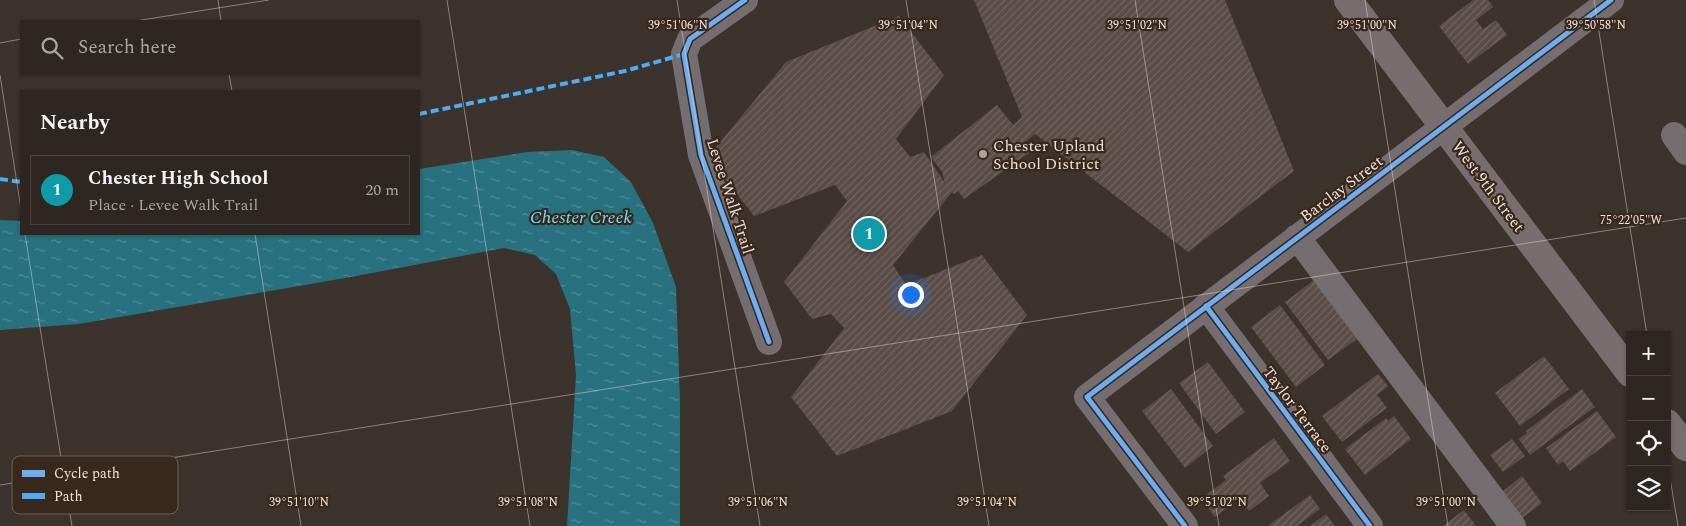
<!DOCTYPE html>
<meta charset="utf-8">
<style>
:root{--surface:#2d2621;--page:#352e2a;--text:#f1f3f6;--muted:#a7a5a5;--line:#48433f;--accent:#b0a59e}
body{margin:0;font-family:Spectral,serif;background:var(--page);color:var(--text)}
.controls{position:absolute;right:15px;bottom:15px;display:grid;overflow:hidden;border-radius:0px;box-shadow:0 1px 4px #0004}
.controls button{width:45px;height:45px;display:grid;place-items:center;padding:0;border:0;border-bottom:1px solid var(--line);background:var(--surface);color:var(--text);font:25px sans-serif}
.you{position:absolute;left:910px;top:294px;width:18px;height:18px;margin:-12px;border:4px solid #fff;border-radius:50%;background:#1a73e8;box-shadow:0 0 0 8px #1a73e833}
.badge{display:grid;place-items:center;width:32px;height:32px;border-radius:50%;background:var(--accent);color:#fff;font-size:16px;font-weight:700}
.pin{position:absolute;translate:-50% -50%;border:2px solid #fff;box-shadow:0 1px 5px #0006}
.list{margin:0;padding:0;list-style:none}
h2{display:flex;justify-content:space-between;align-items:center;height:65px;margin:0;padding:0 20px;font-size:21px}
h2 small{font-size:16px;font-weight:400;color:var(--muted)}
.list li{display:grid;grid-template-columns:32px 1fr auto;gap:15px;align-items:center;box-sizing:border-box;height:70px;margin:0 10px 10px;padding:0 10px;border:1px solid var(--line);border-radius:0px}
.list b{display:block;font-size:19px;white-space:nowrap}
.list p{margin:0;font-size:16px;white-space:nowrap;color:var(--muted)}
.list em{font-size:16px;font-style:normal;color:var(--muted)}
.icon{flex:none;width:28px;height:28px;fill:none;stroke:currentColor;stroke-width:2;stroke-linecap:round;stroke-linejoin:round}
.map{position:relative;flex:none;width:1686px;height:526px;overflow:hidden}
.search{position:absolute;background:var(--surface);box-shadow:0 1px 4px #0004;left:20px;top:20px;width:400px;height:55px;display:flex;align-items:center;gap:12px;box-sizing:border-box;padding:0 18px;border-radius:0px;color:var(--muted);font-size:19px}
.panel{position:absolute;background:var(--surface);box-shadow:0 1px 4px #0004;left:20px;top:90px;width:400px;height:145px;border-radius:0px}
.map>svg:first-child{display:block}
</style>
<div class="map">
<svg width="1686" height="526" viewBox="0 0 1686 526">
<defs>
<pattern id="water-ripples" width="26" height="14" patternUnits="userSpaceOnUse" patternTransform="scale(1.25)"><rect width="26" height="14" fill="#28717e"/><path d="M2 4q2-2 4 0t4 0M15 11q2-2 4 0t4 0" fill="none" stroke="#528c96"/></pattern>
<pattern id="building-hatch" width="6" height="6" patternUnits="userSpaceOnUse" patternTransform="scale(1.25)"><rect width="6" height="6" fill="#5a4c46"/><path d="M-1 1l2-2M0 6l6-6M5 7l2-2" fill="none" stroke="#726660"/></pattern>
</defs>
<rect width="100%" height="100%" fill="#3c332c"/>
<path fill="url(#water-ripples)" d="M 572,150 L 604,157 L 631,182 L 653,223 L 676,287 L 680,401 L 680,526 L 567,526 L 576,375 L 570,309 L 556,274 L 535,255 L 504,248 L 351,277 L 79,324 L 0,330 L 0,220 L 21,221 L 21,234 L 419,234 L 419,169 L 527,152 Z"/>
<path fill="url(#building-hatch)" d="M 974,0 L 1225,0 L 1294,171 L 1188,252 L 1035,134 L 1025,142 L 1033,150 L 964,199 L 958,191 L 954,194 L 952,192 L 893,265 L 906,285 L 982,255 L 1027,315 L 952,411 L 837,456 L 791,397 L 844,328 L 831,314 L 812,319 L 784,282 L 847,201 L 835,185 L 754,216 L 708,157 L 786,62 L 899,16 L 944,75 L 896,139 L 910,157 L 924,152 L 945,183 L 942,172 L 931,157 L 997,105 L 1013,125 L 1022,117 Z
M 1473,0 L 1488,0 L 1493,7 L 1476,20 L 1483,29 L 1496,20 L 1507,35 L 1468,64 L 1439,26 Z
M 1314,280 L 1357,339 L 1328,360 L 1285,302 Z
M 1280,305 L 1325,365 L 1296,387 L 1251,327 Z
M 1544,356 L 1569,389 L 1520,426 L 1495,393 Z
M 1208,362 L 1245,412 L 1216,434 L 1179,383 Z
M 1378,374 L 1388,386 L 1377,395 L 1387,408 L 1342,442 L 1322,416 Z
M 1171,389 L 1213,446 L 1185,468 L 1142,411 Z
M 1582,389 L 1595,407 L 1530,455 L 1519,439 L 1527,433 L 1526,431 Z
M 1597,411 L 1616,437 L 1570,471 L 1563,461 L 1558,465 L 1546,448 Z
M 1394,416 L 1411,439 L 1365,475 L 1345,449 L 1386,418 L 1388,421 Z
M 1274,438 L 1290,461 L 1260,483 L 1269,496 L 1249,511 L 1239,498 L 1215,517 L 1201,499 L 1226,480 L 1223,476 Z
M 1512,439 L 1525,456 L 1503,472 L 1490,455 Z
M 1522,476 L 1542,503 L 1522,518 L 1502,492 Z
M 1310,495 L 1320,509 L 1297,526 L 1270,526 L 1269,525 Z
M 1464,510 L 1476,526 L 1443,526 Z
M 1326,514 L 1335,526 L 1310,526 Z"/>
<g fill="none" stroke-linecap="round" stroke-linejoin="round">
<path stroke="#756e71" stroke-width="26" d="M 745,0 L 690,39 L 684,54 L 701,155 L 769,342
M 1674,135 L 1686,152
M 1297,237 L 1513,526
M 1206,306 L 1370,526
M 1185,526 L 1087,397 L 1611,0"/>
<path stroke="#786e70" stroke-width="28" d="M 1348,0 L 1630,373
M 1667,423 L 1686,447"/>
<path stroke="#49aef6" stroke-width="4" stroke-dasharray="8 4" stroke-linecap="butt" d="M 419,114 L 625,71 L 684,54
M 0,179 L 21,182"/>
<g stroke="#39281c" stroke-width="8">
<path id="cycleway" d="M 745,0 L 690,39 L 684,54 L 701,155 L 769,342
M 1206,306 L 1370,526
M 1185,526 L 1087,397 L 1611,0"/>
</g>
<use href="#cycleway" stroke="#6dadf4" stroke-width="5"/>
</g>
<path fill="none" stroke="#eee3db" stroke-width="1" stroke-opacity="0.45" d="M 218,0 L 221,21M 447,0 L 530,526M 677,0 L 760,526M 906,0 L 989,526M 1135,0 L 1219,526M 1365,0 L 1448,526M 1594,0 L 1647,335M 135,21 L 269,0M 0,43 L 21,39M 229,74 L 232,91M 0,75 L 21,209M 25,234 L 72,526M 255,234 L 301,526M 1667,460 L 1678,526M 0,485 L 1686,218"/>
<circle fill="#b0a59e" stroke="#39281c" stroke-width="2" cx="983" cy="154" r="5"/>
<g text-anchor="middle" stroke-width="4.5" stroke-linejoin="round" paint-order="stroke">
<g font-size="16" fill="#eee3db" stroke="#39281c" text-anchor="start">
<text x="993" y="151">Chester Upland<tspan x="993" dy="18">School District</tspan></text>
</g>
<g font-size="16" fill="#eee3db" stroke="#39281c">
<text transform="translate(1489 186) rotate(53)" y="6">West 9th Street</text>
<text transform="translate(1341 188) rotate(-37)" y="6">Barclay Street</text>
<text transform="translate(731 196) rotate(72)" y="6">Levee Walk Trail</text>
<text transform="translate(1298 409) rotate(53)" y="6">Taylor Terrace</text>
</g>
<g font-size="18" font-style="italic" fill="#6ee1f8" stroke="#39281c">
<text x="581" y="223">Chester Creek</text>
</g>
</g>
<rect x="12" y="456" width="166" height="58" rx="8" fill="#39281c" stroke="#6f6055" stroke-width="1"/>
<rect x="22" y="470" width="23" height="7" fill="#6dadf4"/>
<rect x="22" y="493" width="23" height="6" fill="#49aef6"/>
<g font-size="14" fill="#eee3db">
<text x="54" y="478">Cycle path</text>
<text x="54" y="501">Path</text>
</g>
<g font-size="12" text-anchor="middle" fill="#eee3db" stroke="#39281c" stroke-width="4.5" stroke-linejoin="round" paint-order="stroke">
<text x="678" y="29">39°51'06"N</text>
<text x="908" y="29">39°51'04"N</text>
<text x="1137" y="29">39°51'02"N</text>
<text x="1367" y="29">39°51'00"N</text>
<text x="1596" y="29">39°50'58"N</text>
<text x="1631" y="224">75°22'05"W</text>
<text x="299" y="506">39°51'10"N</text>
<text x="528" y="506">39°51'08"N</text>
<text x="758" y="506">39°51'06"N</text>
<text x="987" y="506">39°51'04"N</text>
<text x="1217" y="506">39°51'02"N</text>
<text x="1446" y="506">39°51'00"N</text>
</g>
</svg>
<div class="controls">
<button>+</button>
<button>−</button>
<button><svg class="icon" aria-label="locate" viewBox="0 0 24 24"><circle cx="12" cy="12" r="6"/><path d="M12 2v4M12 18v4M2 12h4M18 12h4"/></svg></button>
<button><svg class="icon" aria-label="layers" viewBox="0 0 24 24"><path d="M12 4l9 5-9 5-9-5zM3 14l9 5 9-5"/></svg></button>
</div>
<div class="you"></div>
<div class="pin badge" style="left:869px;top:234px;background:#0f9aa8">1</div>
<div class="search"><svg class="icon" aria-label="search" viewBox="0 0 24 24"><circle cx="10" cy="10" r="6"/><path d="M15 15l6 6"/></svg>Search here</div>
<section class="panel">
<h2>Nearby<small></small></h2>
<ul class="list">
<li><span class="badge" style="background:#0f9aa8">1</span><div><b>Chester High School</b><p>Place · Levee Walk Trail</p></div><em>20 m</em></li>
</ul>
</section>
</div>
